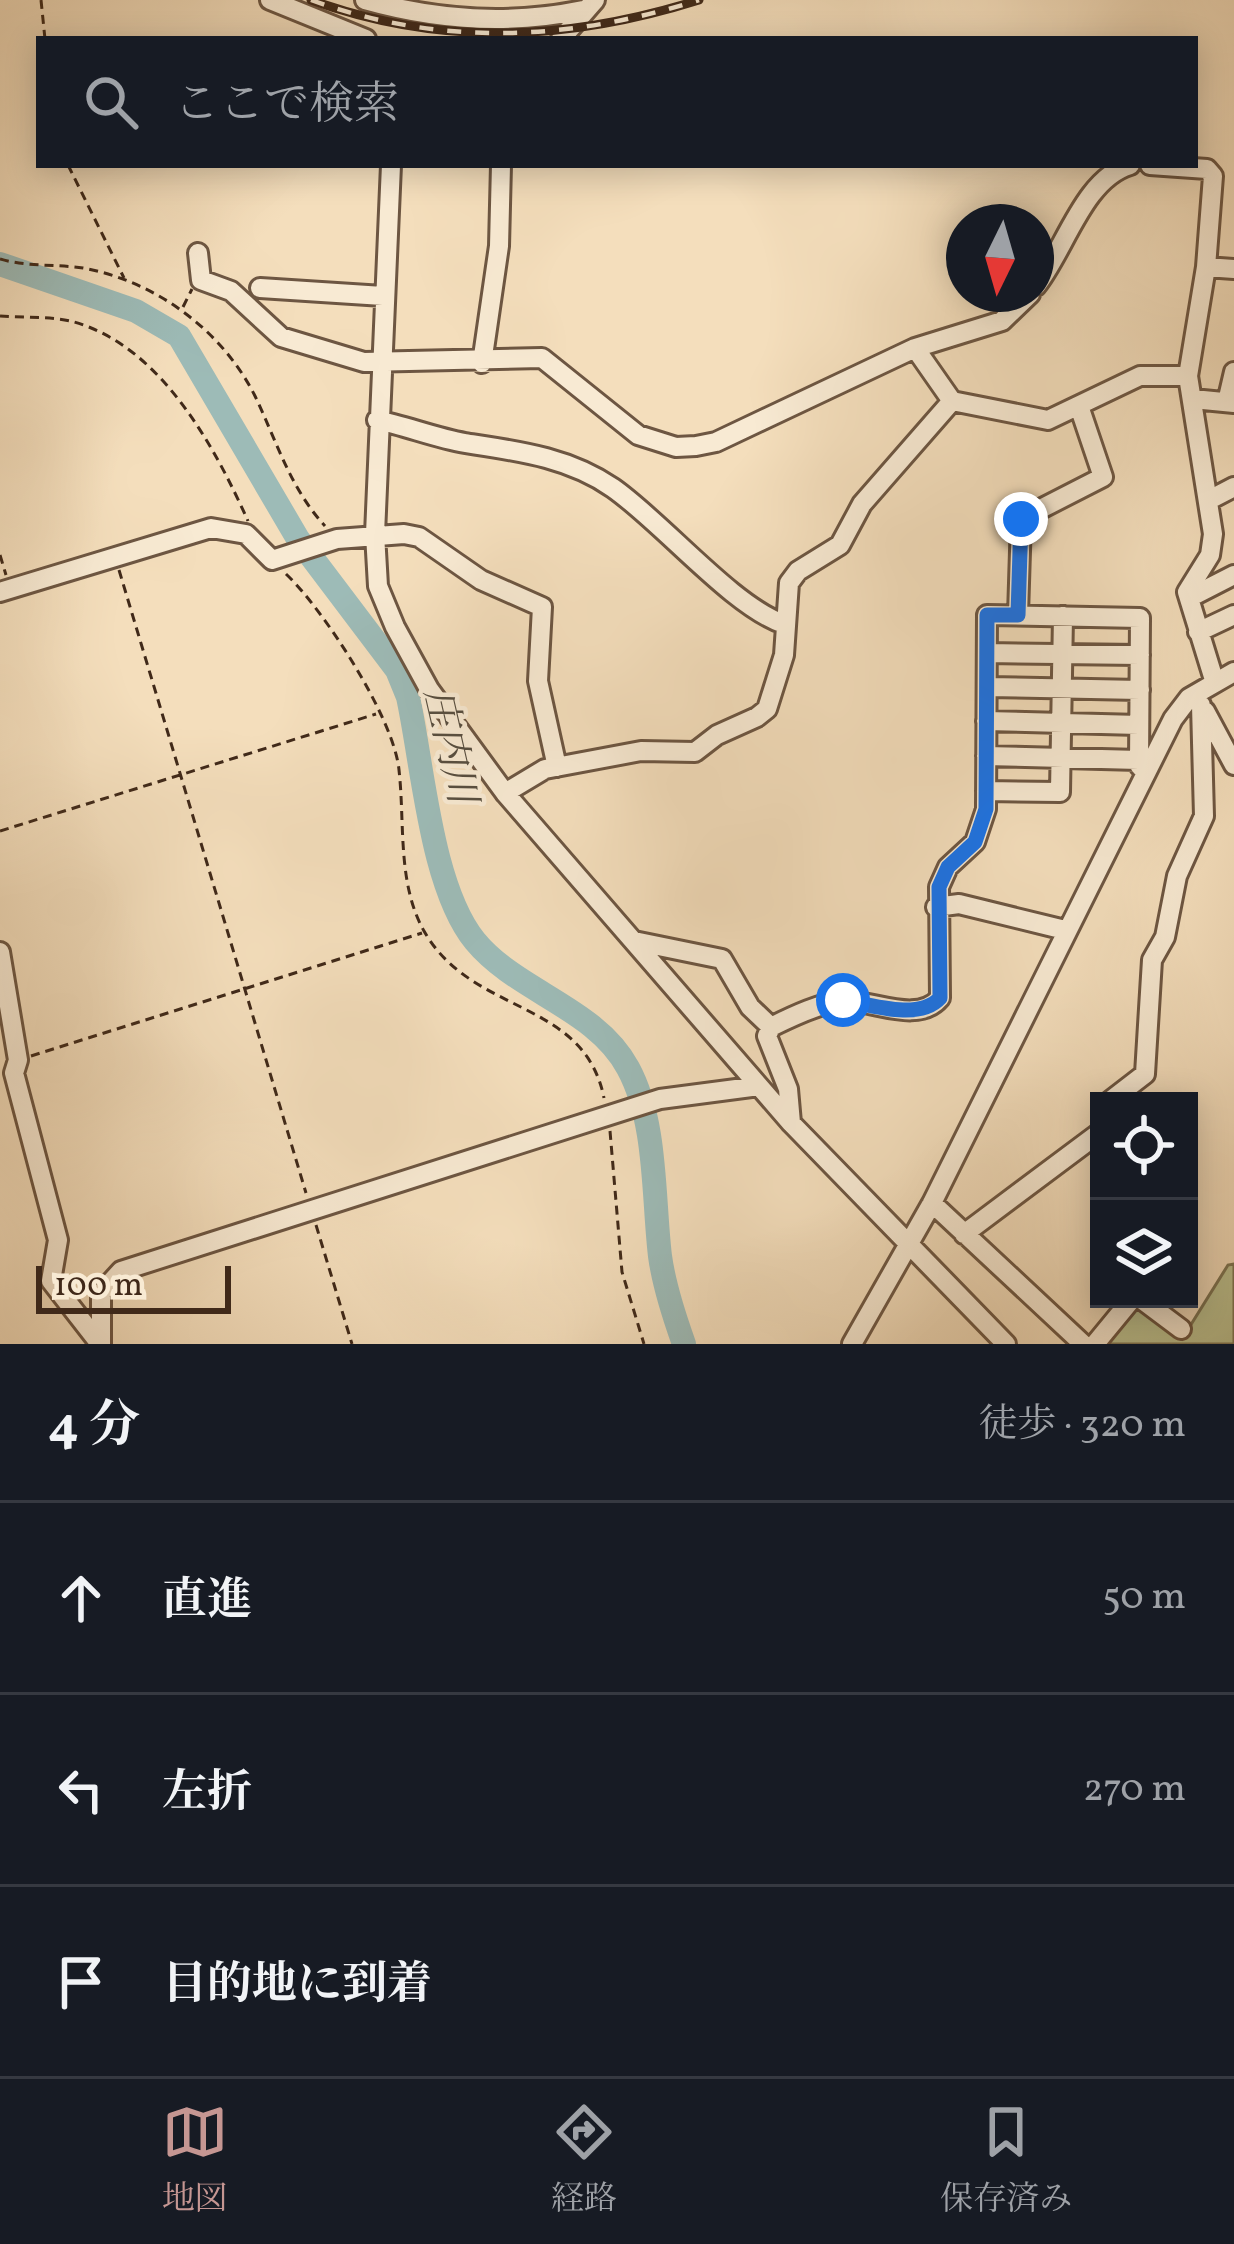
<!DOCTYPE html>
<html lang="ja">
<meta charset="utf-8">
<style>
:root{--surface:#171b24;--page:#242831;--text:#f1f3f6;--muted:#9ea1a6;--line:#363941;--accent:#c59692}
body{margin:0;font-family:Vollkorn,"Noto Serif JP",serif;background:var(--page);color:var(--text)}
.controls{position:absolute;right:36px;bottom:36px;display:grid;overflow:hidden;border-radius:0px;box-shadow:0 6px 30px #0003}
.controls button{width:108px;height:108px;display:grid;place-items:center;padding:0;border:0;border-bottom:3px solid var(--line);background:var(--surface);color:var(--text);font:60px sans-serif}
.compass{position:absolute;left:946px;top:204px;width:108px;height:108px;border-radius:50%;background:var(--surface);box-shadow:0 6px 30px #0003;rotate:185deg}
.scale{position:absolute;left:36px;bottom:30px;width:195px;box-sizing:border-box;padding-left:12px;border:6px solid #402919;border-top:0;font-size:33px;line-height:42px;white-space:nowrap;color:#402919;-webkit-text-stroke:9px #f8ead3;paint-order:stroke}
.stop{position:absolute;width:36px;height:36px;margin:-27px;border:9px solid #1a73e8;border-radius:50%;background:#fff}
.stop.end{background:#1a73e8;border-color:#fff;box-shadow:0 3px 12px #0008}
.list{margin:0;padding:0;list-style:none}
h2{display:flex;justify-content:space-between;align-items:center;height:156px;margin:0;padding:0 48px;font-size:51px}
h2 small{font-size:39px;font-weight:400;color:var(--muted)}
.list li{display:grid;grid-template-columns:78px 1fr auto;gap:36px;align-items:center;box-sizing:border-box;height:192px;padding:0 48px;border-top:3px solid var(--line)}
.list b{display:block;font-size:45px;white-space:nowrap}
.list em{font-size:39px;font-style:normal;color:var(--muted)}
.icon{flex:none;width:66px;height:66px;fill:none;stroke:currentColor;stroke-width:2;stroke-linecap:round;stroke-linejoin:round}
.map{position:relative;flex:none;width:1234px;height:1344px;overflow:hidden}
.search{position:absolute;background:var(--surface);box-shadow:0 6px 30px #0003;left:36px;right:36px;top:36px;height:132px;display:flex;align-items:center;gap:30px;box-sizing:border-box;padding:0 42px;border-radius:0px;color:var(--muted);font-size:45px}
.sheet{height:732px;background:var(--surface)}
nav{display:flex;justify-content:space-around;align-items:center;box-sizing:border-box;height:168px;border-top:3px solid var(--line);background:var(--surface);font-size:33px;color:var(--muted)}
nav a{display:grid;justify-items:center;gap:6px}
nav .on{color:var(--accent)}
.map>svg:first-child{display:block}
</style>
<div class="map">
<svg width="1234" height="1344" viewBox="0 0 1234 1344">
<rect width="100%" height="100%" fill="#f4debc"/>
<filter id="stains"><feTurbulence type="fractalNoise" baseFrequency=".00167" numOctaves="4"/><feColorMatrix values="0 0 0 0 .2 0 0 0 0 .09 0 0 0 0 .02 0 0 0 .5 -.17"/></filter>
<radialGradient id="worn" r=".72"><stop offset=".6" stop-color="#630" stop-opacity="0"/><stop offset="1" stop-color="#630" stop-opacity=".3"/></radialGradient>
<path fill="#bac191" stroke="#7d7555" stroke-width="3" d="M 1234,1264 L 1234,1344 L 1098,1344 L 1134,1301 L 1182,1339 L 1228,1265 Z"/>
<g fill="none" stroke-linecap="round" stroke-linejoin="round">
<path stroke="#9dbbb7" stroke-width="24" d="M 0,264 L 136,311 L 179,336 L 298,539 L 397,670 L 408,697 C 423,766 431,887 475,941 C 517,992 596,1008 628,1068 C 657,1121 653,1197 660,1256 C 664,1286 674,1316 684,1344"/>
<g stroke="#6d5642" stroke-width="24">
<path id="minor" d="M 270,0 L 366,39
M 365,0 C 436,20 511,25 583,10
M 561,39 L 595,0
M 391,165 L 375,534 L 378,586 L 395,627 L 429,689 L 505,793 L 791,1123 L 1006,1344
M 1150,165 L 1207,169 L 1213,176 L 1206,267 L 1188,376 L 1213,534 L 1210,555 L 1187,592 L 1215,683
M 198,253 L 201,280 L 231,291 L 281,337 L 364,362 L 542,358 L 638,435 L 676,447 L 696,446 L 716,442 L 915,348 L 1002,321 L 1030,294
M 1206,267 L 1234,269
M 1036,286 C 1065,250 1083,179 1130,165
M 260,288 L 383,296
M 915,348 L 952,401
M 482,363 L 499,246 L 501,165
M 1193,399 L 1234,403
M 952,401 L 1048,420 L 1140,376 L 1188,376
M 1227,402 L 1234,372
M 377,420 C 406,426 436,438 465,443 C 517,451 568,457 613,488 C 663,523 733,607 784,624
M 1211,499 L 1234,487
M 0,592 L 211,528 L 246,534 L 272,560 L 337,539 L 404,534 L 419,537 L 481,580 L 542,607 L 538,681 L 557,767
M 1189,598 L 1234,575
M 1018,615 L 1021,519 L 1103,477 L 1080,409
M 1198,632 L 1234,615
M 987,653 L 1140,655
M 987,687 L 1140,690
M 1205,711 L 1234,765
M 986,721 L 1139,725
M 986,756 L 1139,760
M 986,791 L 1060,792 L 1063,616
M 505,793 L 545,769 L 641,751 L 695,752 L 717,735 L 757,717 L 767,709 L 784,655 L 789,583 L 798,571 L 840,545 L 862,504 L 952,401
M 936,907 L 959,904 L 1065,930
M 634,941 L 722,959 L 750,1007 L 771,1027
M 0,952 L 18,1060 L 14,1073 L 58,1240 L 51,1281 L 100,1344
M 1110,1101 L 1145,1074 L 1152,960 L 1165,937 L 1177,876 L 1204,816 L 1201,705
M 791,1123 L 788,1089 L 767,1036 L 771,1027 C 791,1017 824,1001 846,1001 C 875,1001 918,1024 940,998 L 939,887 L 948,867 L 975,842 L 986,809 L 987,615 L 1140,618 L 1139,765 L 1146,773
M 932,1203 L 1083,1344
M 964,1234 L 1099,1133
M 1141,1299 L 1181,1329
M 101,1344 L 101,1293 L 121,1271 L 660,1099 L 759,1086
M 852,1344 L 932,1203 L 1173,719 L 1189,698 L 1234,672
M 1095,1344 L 1132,1299"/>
</g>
<path stroke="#402919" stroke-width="3" stroke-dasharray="9 6" stroke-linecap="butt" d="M 41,0 L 45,39
M 68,165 L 124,278
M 0,259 C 27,267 56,264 83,268 C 155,281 222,330 255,396 C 277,442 290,488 325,526
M 183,307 L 192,289
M 0,316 C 24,318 52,316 74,322 C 160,346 214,445 248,521
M 0,555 L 6,575
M 119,570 L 306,1193
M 286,574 C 324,610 394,718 399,770 C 405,823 397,883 424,931 C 472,1016 584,998 604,1098
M 0,831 L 376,714
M 31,1056 L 422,933
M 610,1131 L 622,1272 L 644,1344
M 316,1225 L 352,1344"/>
<use href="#minor" stroke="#f8ead3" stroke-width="18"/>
<g stroke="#402919" stroke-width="9">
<path id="rail" d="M 311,0 C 441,47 569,41 699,0"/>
</g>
<use href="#rail" stroke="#f8ead3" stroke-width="4.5" stroke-dasharray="14" stroke-linecap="butt"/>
</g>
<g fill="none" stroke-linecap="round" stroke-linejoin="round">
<path stroke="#1a73e8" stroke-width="15" d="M 843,1000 C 871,1005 919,1021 940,998 L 939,887 L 948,867 L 975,842 L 986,809 L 987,615 L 1018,615 L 1021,519"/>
</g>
<g text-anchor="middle" stroke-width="9" stroke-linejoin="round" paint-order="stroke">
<g font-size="39" font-style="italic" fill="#574e40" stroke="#f8ead3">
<text transform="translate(452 745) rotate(77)" y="14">庄内川</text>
</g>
</g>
<rect width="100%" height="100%" filter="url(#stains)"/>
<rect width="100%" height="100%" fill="url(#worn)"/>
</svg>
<div class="controls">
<button><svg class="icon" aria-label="locate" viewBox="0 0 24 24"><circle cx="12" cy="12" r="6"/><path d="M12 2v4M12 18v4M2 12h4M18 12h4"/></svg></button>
<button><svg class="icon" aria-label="layers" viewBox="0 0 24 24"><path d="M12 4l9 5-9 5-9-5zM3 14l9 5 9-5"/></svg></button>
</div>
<svg class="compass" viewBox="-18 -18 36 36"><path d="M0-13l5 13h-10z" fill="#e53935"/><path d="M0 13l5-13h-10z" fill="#9ea1a6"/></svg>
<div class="scale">100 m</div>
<div class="stop" style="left:843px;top:1000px"></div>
<div class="stop end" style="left:1021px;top:519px"></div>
<div class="search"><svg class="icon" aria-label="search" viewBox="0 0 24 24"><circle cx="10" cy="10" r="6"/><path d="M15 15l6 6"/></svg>ここで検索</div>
</div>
<section class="sheet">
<h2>4 分<small>徒歩 · 320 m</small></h2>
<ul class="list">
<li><svg class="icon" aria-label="ahead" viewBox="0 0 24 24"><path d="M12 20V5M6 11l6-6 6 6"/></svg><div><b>直進</b></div><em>50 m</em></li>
<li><svg class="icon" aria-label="left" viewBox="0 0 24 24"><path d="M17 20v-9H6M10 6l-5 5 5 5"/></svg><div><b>左折</b></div><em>270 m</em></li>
<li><svg class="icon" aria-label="arrive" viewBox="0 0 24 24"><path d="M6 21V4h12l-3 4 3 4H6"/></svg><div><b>目的地に到着</b></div></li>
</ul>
</section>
<nav>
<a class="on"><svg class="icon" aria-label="map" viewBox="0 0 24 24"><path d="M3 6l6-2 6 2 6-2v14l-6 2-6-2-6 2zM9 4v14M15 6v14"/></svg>地図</a>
<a><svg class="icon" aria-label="directions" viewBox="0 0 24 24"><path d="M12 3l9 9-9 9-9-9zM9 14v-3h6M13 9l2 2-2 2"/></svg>経路</a>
<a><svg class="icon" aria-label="saved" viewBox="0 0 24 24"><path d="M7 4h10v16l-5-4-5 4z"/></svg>保存済み</a>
</nav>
